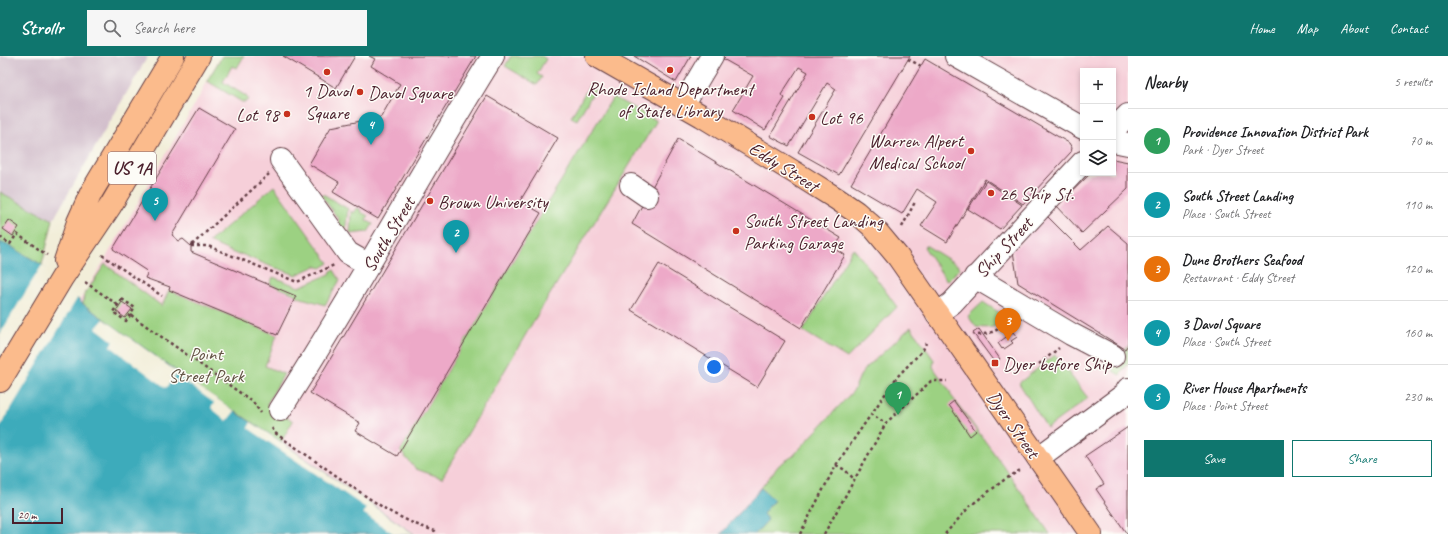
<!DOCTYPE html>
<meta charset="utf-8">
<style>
:root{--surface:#fff;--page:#f6f6f6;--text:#202124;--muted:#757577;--line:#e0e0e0;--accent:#0f766e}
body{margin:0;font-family:Caveat,sans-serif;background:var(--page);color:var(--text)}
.controls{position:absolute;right:12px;top:12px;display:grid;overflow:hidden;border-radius:0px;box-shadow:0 2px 6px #0003}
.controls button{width:36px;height:36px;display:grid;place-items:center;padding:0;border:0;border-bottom:1px solid var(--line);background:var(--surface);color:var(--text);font:20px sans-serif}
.scale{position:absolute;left:12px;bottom:10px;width:51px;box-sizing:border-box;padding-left:4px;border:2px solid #4a1f2b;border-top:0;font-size:11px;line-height:14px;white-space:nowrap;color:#4a1f2b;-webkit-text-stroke:3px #fdfcf7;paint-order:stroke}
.you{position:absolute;left:714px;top:311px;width:14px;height:14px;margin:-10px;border:3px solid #fff;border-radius:50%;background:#1a73e8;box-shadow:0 0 0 6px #1a73e833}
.badge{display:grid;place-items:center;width:26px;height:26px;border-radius:50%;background:var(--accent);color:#fff;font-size:13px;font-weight:700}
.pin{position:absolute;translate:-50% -33px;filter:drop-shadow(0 1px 2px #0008)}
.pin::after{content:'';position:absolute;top:21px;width:14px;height:12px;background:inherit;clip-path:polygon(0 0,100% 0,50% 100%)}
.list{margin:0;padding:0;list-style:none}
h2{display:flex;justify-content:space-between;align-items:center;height:52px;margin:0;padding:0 16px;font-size:17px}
h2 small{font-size:13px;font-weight:400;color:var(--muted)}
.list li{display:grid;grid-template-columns:26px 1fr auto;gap:12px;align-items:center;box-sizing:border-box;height:64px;padding:0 16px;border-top:1px solid var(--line)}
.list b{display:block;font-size:15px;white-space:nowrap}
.list p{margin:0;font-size:13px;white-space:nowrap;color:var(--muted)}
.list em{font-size:13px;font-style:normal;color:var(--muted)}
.actions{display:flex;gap:8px;padding:12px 16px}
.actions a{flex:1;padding:9px 0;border:1px solid var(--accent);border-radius:0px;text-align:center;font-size:14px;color:var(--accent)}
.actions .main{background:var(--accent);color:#fff}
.icon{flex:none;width:22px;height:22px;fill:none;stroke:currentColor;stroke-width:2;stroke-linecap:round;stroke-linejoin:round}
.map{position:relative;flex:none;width:1128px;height:478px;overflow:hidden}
header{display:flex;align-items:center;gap:24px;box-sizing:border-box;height:56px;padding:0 20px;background:var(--accent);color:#fff}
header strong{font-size:19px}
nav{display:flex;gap:22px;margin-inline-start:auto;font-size:14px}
.search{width:280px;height:36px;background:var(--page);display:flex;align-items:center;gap:10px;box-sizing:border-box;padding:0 14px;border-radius:0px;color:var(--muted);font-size:15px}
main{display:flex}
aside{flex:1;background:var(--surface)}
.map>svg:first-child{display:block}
</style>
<header>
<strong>Strollr</strong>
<div class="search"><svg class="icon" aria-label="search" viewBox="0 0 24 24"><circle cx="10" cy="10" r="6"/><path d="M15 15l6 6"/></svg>Search here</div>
<nav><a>Home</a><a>Map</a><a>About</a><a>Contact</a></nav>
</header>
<main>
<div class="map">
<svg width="1128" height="478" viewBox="0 0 1128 478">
<rect width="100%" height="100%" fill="#fdfcf7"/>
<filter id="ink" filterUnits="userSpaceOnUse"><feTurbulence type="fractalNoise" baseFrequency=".025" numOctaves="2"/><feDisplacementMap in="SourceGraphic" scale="8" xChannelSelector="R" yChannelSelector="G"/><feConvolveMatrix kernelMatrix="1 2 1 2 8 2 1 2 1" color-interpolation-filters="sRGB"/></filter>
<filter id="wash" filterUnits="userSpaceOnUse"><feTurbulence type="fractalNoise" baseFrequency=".012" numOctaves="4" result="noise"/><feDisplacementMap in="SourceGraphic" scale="16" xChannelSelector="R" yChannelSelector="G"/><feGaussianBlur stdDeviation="0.9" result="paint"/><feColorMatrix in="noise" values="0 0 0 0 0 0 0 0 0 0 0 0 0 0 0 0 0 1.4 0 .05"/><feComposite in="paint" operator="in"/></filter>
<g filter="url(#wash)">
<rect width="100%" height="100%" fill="#f2eed9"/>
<path fill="#f6cfd9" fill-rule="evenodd" d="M 221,0 L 1128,0 L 1128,478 L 0,478 L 0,372 L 104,205 L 203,34 L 202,33 ZM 1083,15 L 1113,15 L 1113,117 L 1083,117 Z"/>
<path fill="#d1bdcb" d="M 0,0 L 148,0 L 53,164 L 0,136 Z"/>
<path fill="#9cd182" stroke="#737856" d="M 222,0 L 244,0 L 237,12 L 232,10 L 223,26 L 246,40 L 248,43 L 246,46 L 242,46 L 207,25 Z
M 511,0 L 542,0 L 546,3 L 537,18 L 542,21 L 537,29 L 505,10 Z
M 590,28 L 596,32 L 577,64 L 571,61 Z
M 613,41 L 656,64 L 656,66 L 533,266 L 442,422 L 416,413 L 400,395 L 541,157 Z
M 274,130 L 329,207 L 321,212 L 316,210 L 296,219 L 277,212 L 277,213 L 241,198 L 238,199 L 209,186 Z
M 0,136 L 53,164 L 42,209 L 12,191 L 0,198 Z
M 323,138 L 348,153 L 345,178 L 337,171 L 339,164 L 321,139 Z
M 357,152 L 362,154 L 361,156 L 368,160 L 366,164 L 373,168 L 368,176 L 350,178 L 351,155 L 354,157 Z
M 925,190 L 927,190 L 959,210 L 959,213 L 950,223 L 946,224 L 924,191 Z
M 853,192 L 866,208 L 897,251 L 847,302 L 803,275 Z
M 105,208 L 162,250 L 169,234 L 277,279 L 265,310 L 284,318 L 267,348 L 293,365 L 281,386 L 197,330 L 83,248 L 84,239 Z
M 334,214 L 340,224 L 325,249 C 315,245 305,244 296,240 L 295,238 L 270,228 L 273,221 L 299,231 L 330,218 L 331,215 Z
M 983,246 L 986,248 L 1006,261 C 995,272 992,273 976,271 L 968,260 Z
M 911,271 L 934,304 L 933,311 L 951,337 L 950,338 L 1005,412 L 1050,478 L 755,478 L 767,464 L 763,458 L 774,444 L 761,432 L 779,409 L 793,400 L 854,334 L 860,320 L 867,311 Z
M 1128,289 L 1128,307 L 1120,319 L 1113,315 Z
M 1055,299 L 1088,342 L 1047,372 L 1019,327 Z"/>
<path fill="#3cabbb" stroke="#436573" d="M 0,186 L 12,191 L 42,209 L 83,248 L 197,330 L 281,386 L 414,478 L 0,478 Z
M 761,432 L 774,444 L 763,458 L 768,464 L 755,478 L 721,478 Z"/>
<path fill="#f2eed9" d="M 42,209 L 51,215 L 78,241 L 0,371 L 0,278 Z
M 104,263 L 177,316 L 235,355 L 227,365 L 211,352 L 214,347 L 176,319 L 166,332 L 110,290 L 113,285 L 96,272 Z
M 251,366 L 281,386 L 414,478 L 394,478 L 363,457 L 366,452 L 248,372 Z"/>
<g id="blocks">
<path fill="#eda9c8" d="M 283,0 L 355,0 L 336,32 Z
M 369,0 L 476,0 L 378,163 L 333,136 L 339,126 L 309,108 L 331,71 L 381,61 L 400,28 L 371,10 L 375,3 Z
M 634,0 L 691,0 L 676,26 Z
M 726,0 L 910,0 L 839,119 L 798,96 L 836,33 L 827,27 L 789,90 L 770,80 L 808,16 L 799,11 L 781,39 L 785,42 L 765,74 L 733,54 L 753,20 L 723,3 Z
M 925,3 L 1069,87 L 1072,92 L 1071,96 L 1023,148 L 985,123 L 947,186 L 921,170 L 937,146 L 917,133 L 902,158 L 851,128 Z
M 487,40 L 558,82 L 520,145 L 541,157 L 397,400 L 355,375 L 360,367 L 310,337 Z
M 199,52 L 235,73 L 172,179 L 179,185 L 183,183 L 191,190 L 191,196 L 296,240 L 277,279 L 169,234 L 170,231 L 145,222 L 148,216 L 113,193 Z
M 678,83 L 841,182 L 834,192 L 845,199 L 801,272 L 632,168 Z
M 1113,103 L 1128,106 L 1128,133 L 1082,177 L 1057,150 L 1091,117 L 1113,117 Z
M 986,125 L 1022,149 L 1000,173 L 968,153 Z
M 1047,160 L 1081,194 L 1108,170 L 1128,187 L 1128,289 L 1125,293 L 1018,227 L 1013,195 Z
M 9,164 L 19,171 L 13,180 L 3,173 Z
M 659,208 L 785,285 L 757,331 L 631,254 Z
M 122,246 L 132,253 L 125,262 L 116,255 Z
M 979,273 L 1000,303 L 995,307 L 973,277 Z
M 1013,276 L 1017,281 L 1011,285 L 1013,287 L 1004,293 L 1003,292 L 1002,293 L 998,287 Z
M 954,345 L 976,375 L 970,380 L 949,349 Z
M 1128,371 L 1128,478 L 1127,478 L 1096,433 L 1104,428 L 1085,400 Z"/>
</g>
</g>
<g filter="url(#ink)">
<use href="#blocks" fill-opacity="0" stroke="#633e45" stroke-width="1"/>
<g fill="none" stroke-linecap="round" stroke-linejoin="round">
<g stroke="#633e45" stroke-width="24">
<path id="minor" d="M 956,0 L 1083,72
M 683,49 L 712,0
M 1113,74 L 1128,59
M 1113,85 L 1128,88
M 281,104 L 348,197 L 369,209
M 631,129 L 647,140
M 975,221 L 1071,278 L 1113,300
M 937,258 L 952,247 L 1083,106
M 280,354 C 355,238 420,117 493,0
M 1038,402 L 1125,338 L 1128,333"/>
</g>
<g stroke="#633e45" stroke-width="24">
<path id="major" d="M 597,0 L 702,60 L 794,116 L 837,143 L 856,156 L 873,171 L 898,201 L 1091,478
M 65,205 L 78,166 L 91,137 L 173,0
M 0,325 L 62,222 L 111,149 L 199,0"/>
</g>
<path stroke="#633e45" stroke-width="2.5" stroke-dasharray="3 3" stroke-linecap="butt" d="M 908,3 L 921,10
M 902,171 L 915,146
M 0,181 L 10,188 L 17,178 L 47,199
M 192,189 L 269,118
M 191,190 L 208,190 L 297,226 L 334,209
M 102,199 L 162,240
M 85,226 L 118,249
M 122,243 L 135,252 L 126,265 L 113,256 Z
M 131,259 L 253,346 L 261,357
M 978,279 C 994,277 998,274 1010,264
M 1039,308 L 1059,292
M 870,358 L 886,367
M 272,372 L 275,377 L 367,441 L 392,457 L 415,468 L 435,475 L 437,478
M 836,409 L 845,414 L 854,423
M 800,478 L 836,409 L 897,321 L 923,294 L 926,287
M 824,478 L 886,367 L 931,325 L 947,325
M 945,478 L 970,450 L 1004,424 L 1022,413"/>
<use href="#minor" stroke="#fff" stroke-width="22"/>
<use href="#major" stroke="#fbbb8c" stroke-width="22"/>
</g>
</g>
<g fill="#c8321e" stroke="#fdfcf7" stroke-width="1.5">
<circle cx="670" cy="14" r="4"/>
<circle cx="327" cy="16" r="4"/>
<circle cx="360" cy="36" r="4"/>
<circle cx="287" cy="58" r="4"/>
<circle cx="812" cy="61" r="4"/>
<circle cx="971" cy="95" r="4"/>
<circle cx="991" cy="137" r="4"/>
<circle cx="430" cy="145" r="4"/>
<circle cx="736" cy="175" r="4"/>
<rect x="991" y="303" width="8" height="8" rx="2"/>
</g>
<g text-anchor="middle" stroke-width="3" stroke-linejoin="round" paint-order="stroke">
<rect fill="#fdfcf7" stroke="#806168" stroke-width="1" x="108" y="96" width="48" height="32" rx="3"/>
<g font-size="18" font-weight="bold" fill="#4a1f2b">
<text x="132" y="118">US 1A</text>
</g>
<g font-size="19" fill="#4a1f2b" stroke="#fdfcf7" text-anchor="start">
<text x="670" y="39" text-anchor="middle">Rhode Island Department<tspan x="670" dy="22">of State Library</tspan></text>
<text x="327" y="41" text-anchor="middle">1 Davol<tspan x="327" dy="22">Square</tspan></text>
<text x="368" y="43">Davol Square</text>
<text x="279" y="65" text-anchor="end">Lot 98</text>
<text x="820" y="68">Lot 96</text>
<text x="963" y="91" text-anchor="end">Warren Alpert<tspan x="963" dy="22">Medical School</tspan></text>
<text x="999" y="144">26 Ship St.</text>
<text x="438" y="152">Brown University</text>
<text x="744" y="171">South Street Landing<tspan x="744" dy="22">Parking Garage</tspan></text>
<text x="1003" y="314">Dyer before Ship</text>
</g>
<g font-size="19" fill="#4a1f2b" stroke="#fdfcf7">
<text transform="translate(784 110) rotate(32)" y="7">Eddy Street</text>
<text transform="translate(388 178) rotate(-59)" y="7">South Street</text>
<text transform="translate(1003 191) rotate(-47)" y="7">Ship Street</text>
<text transform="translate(1014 368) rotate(55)" y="7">Dyer Street</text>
</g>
<g font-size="19" fill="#635445" stroke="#fdfcf7">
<text x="206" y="304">Point<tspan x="206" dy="22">Street Park</tspan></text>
</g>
</g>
</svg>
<div class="controls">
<button>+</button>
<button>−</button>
<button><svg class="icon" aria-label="layers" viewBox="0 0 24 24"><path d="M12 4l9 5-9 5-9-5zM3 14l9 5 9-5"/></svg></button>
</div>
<div class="scale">20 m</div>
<div class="you"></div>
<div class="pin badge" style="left:898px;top:359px;background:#2e9e5b">1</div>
<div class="pin badge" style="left:456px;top:197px;background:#0f9aa8">2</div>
<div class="pin badge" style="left:1008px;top:285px;background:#e8710a">3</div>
<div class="pin badge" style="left:371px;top:89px;background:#0f9aa8">4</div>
<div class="pin badge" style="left:155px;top:165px;background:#0f9aa8">5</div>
</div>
<aside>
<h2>Nearby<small>5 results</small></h2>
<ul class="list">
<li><span class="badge" style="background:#2e9e5b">1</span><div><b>Providence Innovation District Park</b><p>Park · Dyer Street</p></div><em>70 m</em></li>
<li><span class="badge" style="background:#0f9aa8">2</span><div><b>South Street Landing</b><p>Place · South Street</p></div><em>110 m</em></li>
<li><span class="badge" style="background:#e8710a">3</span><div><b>Dune Brothers Seafood</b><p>Restaurant · Eddy Street</p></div><em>120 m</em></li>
<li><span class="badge" style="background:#0f9aa8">4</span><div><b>3 Davol Square</b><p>Place · South Street</p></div><em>160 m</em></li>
<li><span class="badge" style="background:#0f9aa8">5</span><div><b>River House Apartments</b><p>Place · Point Street</p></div><em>230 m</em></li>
</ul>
<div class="actions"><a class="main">Save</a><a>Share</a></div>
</aside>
</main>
